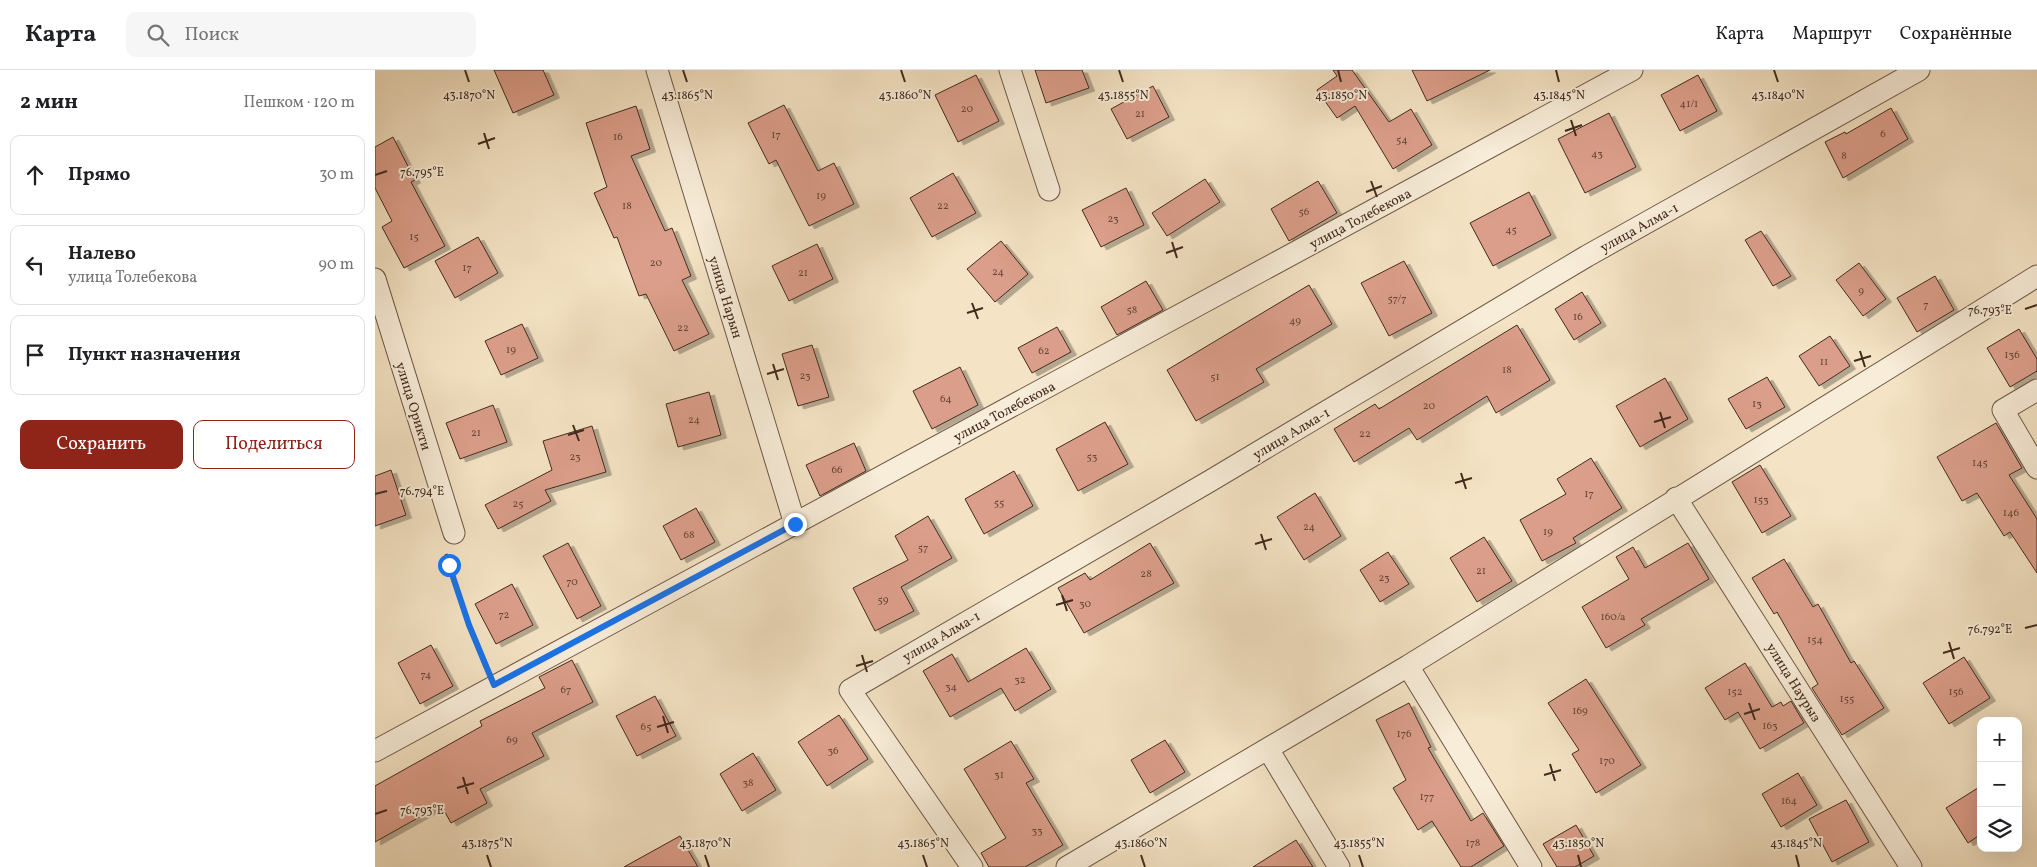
<!DOCTYPE html>
<html lang="ru">
<meta charset="utf-8">
<style>
:root{--surface:#fff;--page:#f6f6f6;--text:#202124;--muted:#757577;--line:#e0e0e0;--accent:#8f2418}
body{margin:0;font-family:Vollkorn,serif;background:var(--page);color:var(--text)}
.controls{position:absolute;right:15px;bottom:15px;display:grid;overflow:hidden;border-radius:10px;box-shadow:0 5px 20px #0002}
.controls button{width:45px;height:45px;display:grid;place-items:center;padding:0;border:0;border-bottom:1px solid var(--line);background:var(--surface);color:var(--text);font:25px sans-serif}
.stop{position:absolute;width:15px;height:15px;margin:-11px;border:4px solid #1a73e8;border-radius:50%;background:#fff}
.stop.end{background:#1a73e8;border-color:#fff;box-shadow:0 1px 5px #0008}
.list{margin:0;padding:0;list-style:none}
h2{display:flex;justify-content:space-between;align-items:center;height:65px;margin:0;padding:0 20px;font-size:21px}
h2 small{font-size:16px;font-weight:400;color:var(--muted)}
.list li{display:grid;grid-template-columns:32px 1fr auto;gap:15px;align-items:center;box-sizing:border-box;height:80px;margin:0 10px 10px;padding:0 10px;border:1px solid var(--line);border-radius:10px}
.list b{display:block;font-size:19px;white-space:nowrap}
.list p{margin:0;font-size:16px;white-space:nowrap;color:var(--muted)}
.list em{font-size:16px;font-style:normal;color:var(--muted)}
.actions{display:flex;gap:10px;padding:15px 20px}
.actions a{flex:1;padding:11px 0;border:1px solid var(--accent);border-radius:10px;text-align:center;font-size:18px;color:var(--accent)}
.actions .main{background:var(--accent);color:#fff}
.icon{flex:none;width:28px;height:28px;fill:none;stroke:currentColor;stroke-width:2;stroke-linecap:round;stroke-linejoin:round}
.map{position:relative;flex:none;width:1662px;height:797px;overflow:hidden}
header{display:flex;align-items:center;gap:30px;box-sizing:border-box;height:70px;padding:0 25px;background:var(--surface);border-bottom:1px solid var(--line)}
header strong{font-size:24px}
nav{display:flex;gap:28px;margin-inline-start:auto;font-size:18px}
.search{width:350px;height:45px;background:var(--page);display:flex;align-items:center;gap:12px;box-sizing:border-box;padding:0 18px;border-radius:10px;color:var(--muted);font-size:19px}
main{display:flex}
aside{flex:1;background:var(--surface)}
.map>svg:first-child{display:block}
</style>
<header>
<strong>Карта</strong>
<div class="search"><svg class="icon" aria-label="search" viewBox="0 0 24 24"><circle cx="10" cy="10" r="6"/><path d="M15 15l6 6"/></svg>Поиск</div>
<nav><a>Карта</a><a>Маршрут</a><a>Сохранённые</a></nav>
</header>
<main>
<aside>
<h2>2 мин<small>Пешком · 120 m</small></h2>
<ul class="list">
<li><svg class="icon" aria-label="ahead" viewBox="0 0 24 24"><path d="M12 20V5M6 11l6-6 6 6"/></svg><div><b>Прямо</b></div><em>30 m</em></li>
<li><svg class="icon" aria-label="left" viewBox="0 0 24 24"><path d="M17 20v-9H6M10 6l-5 5 5 5"/></svg><div><b>Налево</b><p>улица Толебекова</p></div><em>90 m</em></li>
<li><svg class="icon" aria-label="arrive" viewBox="0 0 24 24"><path d="M6 21V4h12l-3 4 3 4H6"/></svg><div><b>Пункт назначения</b></div></li>
</ul>
<div class="actions"><a class="main">Сохранить</a><a>Поделиться</a></div>
</aside>
<div class="map">
<svg width="1662" height="797" viewBox="0 0 1662 797">
<defs>
<filter id="shadow"><feDropShadow dx="5.5" dy="3" stdDeviation="0" flood-color="#0004"/></filter>
</defs>
<rect width="100%" height="100%" fill="#f4e3c4"/>
<filter id="stains"><feTurbulence type="fractalNoise" baseFrequency=".004" numOctaves="4"/><feColorMatrix values="0 0 0 0 .2 0 0 0 0 .09 0 0 0 0 .02 0 0 0 .5 -.17"/></filter>
<radialGradient id="worn" r=".72"><stop offset=".6" stop-color="#630" stop-opacity="0"/><stop offset="1" stop-color="#630" stop-opacity=".3"/></radialGradient>
<path fill="#db9e8a" stroke="#432a1e" filter="url(#shadow)" d="M 119,0 L 168,0 L 179,25 L 138,43 Z
M 660,0 L 707,0 L 714,18 L 671,33 Z
M 958,0 L 977,0 L 1014,52 L 1036,39 L 1057,75 L 1018,99 L 980,36 L 962,48 L 942,20 L 962,6 Z
M 1037,0 L 1115,0 L 1052,31 Z
M 601,5 L 624,51 L 583,72 L 560,25 Z
M 1323,5 L 1342,41 L 1305,61 L 1286,25 Z
M 778,16 L 794,47 L 752,69 L 736,39 Z
M 409,35 L 443,101 L 459,93 L 479,134 L 434,156 L 401,90 L 394,94 L 373,53 Z
M 261,36 L 275,79 L 256,86 L 290,161 L 297,158 L 316,206 L 307,210 L 334,264 L 299,281 L 271,224 L 264,226 L 242,167 L 239,168 L 219,123 L 232,117 L 211,53 Z
M 1516,38 L 1533,69 L 1468,108 L 1450,72 L 1470,62 L 1471,64 Z
M 1234,43 L 1261,97 L 1210,123 L 1183,69 Z
M 18,67 L 40,110 L 36,112 L 70,176 L 29,198 L 7,157 L 17,151 L 0,118 L 0,77 Z
M 578,103 L 601,143 L 557,167 L 535,128 Z
M 830,109 L 845,132 L 792,166 L 777,143 Z
M 943,111 L 962,143 L 914,171 L 896,139 Z
M 751,118 L 769,155 L 726,177 L 707,140 Z
M 1154,122 L 1176,165 L 1118,196 L 1095,153 Z
M 1386,161 L 1416,206 L 1398,216 L 1370,170 Z
M 103,167 L 123,203 L 80,228 L 60,191 Z
M 626,171 L 653,204 L 620,232 L 592,199 Z
M 442,174 L 458,209 L 414,231 L 397,196 Z
M 1029,191 L 1057,243 L 1014,266 L 986,213 Z
M 1484,193 L 1511,229 L 1488,246 L 1461,210 Z
M 1560,206 L 1579,240 L 1542,262 L 1522,228 Z
M 771,211 L 788,240 L 742,265 L 726,237 Z
M 934,215 L 957,254 L 881,299 L 889,312 L 821,351 L 792,300 Z
M 1207,222 L 1226,253 L 1199,270 L 1180,239 Z
M 147,254 L 163,288 L 126,305 L 110,271 Z
M 1142,255 L 1175,310 L 1121,343 L 1112,326 L 1042,370 L 1034,358 L 979,392 L 959,359 L 1000,334 L 1004,339 Z
M 682,257 L 696,282 L 657,303 L 643,278 Z
M 1644,259 L 1662,289 L 1662,301 L 1635,317 L 1612,278 Z
M 1455,266 L 1475,296 L 1444,316 L 1424,286 Z
M 437,275 L 454,327 L 423,336 L 407,284 Z
M 585,297 L 603,335 L 557,359 L 538,321 Z
M 1392,307 L 1410,337 L 1371,359 L 1353,329 Z
M 1290,308 L 1313,349 L 1265,377 L 1241,336 Z
M 334,322 L 346,365 L 303,377 L 291,334 Z
M 118,335 L 132,372 L 85,389 L 71,353 Z
M 730,352 L 753,394 L 703,421 L 681,379 Z
M 1621,353 L 1647,398 L 1634,405 L 1662,449 L 1662,503 L 1635,462 L 1629,466 L 1602,423 L 1587,431 L 1562,387 Z
M 217,356 L 231,402 L 170,420 L 176,431 L 123,459 L 110,435 L 177,400 L 168,371 Z
M 479,373 L 491,401 L 445,426 L 431,395 Z
M 1216,388 L 1247,438 L 1198,468 L 1201,473 L 1167,491 L 1145,450 L 1191,424 L 1182,409 Z
M 1385,395 L 1416,446 L 1387,463 L 1357,412 Z
M 16,400 L 31,445 L 0,456 L 0,406 Z
M 639,401 L 658,436 L 609,464 L 590,429 Z
M 940,423 L 966,466 L 929,490 L 902,447 Z
M 321,438 L 340,472 L 306,490 L 288,456 Z
M 553,446 L 577,488 L 526,517 L 539,541 L 500,561 L 478,518 L 533,490 L 520,466 Z
M 1109,467 L 1137,511 L 1102,532 L 1075,488 Z
M 193,473 L 226,536 L 202,549 L 168,486 Z
M 775,473 L 799,513 L 709,563 L 683,518 L 710,503 L 715,510 Z
M 1313,473 L 1334,509 L 1266,549 L 1270,555 L 1231,578 L 1207,537 L 1254,509 L 1241,487 L 1258,477 L 1270,498 Z
M 1013,482 L 1034,514 L 1005,532 L 985,500 Z
M 1409,489 L 1438,537 L 1443,534 L 1476,593 L 1479,591 L 1509,638 L 1467,665 L 1437,618 L 1443,614 L 1402,542 L 1399,544 L 1377,508 Z
M 137,514 L 158,555 L 121,574 L 100,534 Z
M 56,575 L 78,616 L 45,634 L 23,593 Z
M 651,578 L 676,619 L 640,641 L 626,618 L 575,647 L 548,601 L 577,584 L 593,612 Z
M 1589,587 L 1615,628 L 1574,654 L 1548,613 Z
M 197,590 L 218,632 L 157,663 L 169,686 L 105,719 L 112,733 L 76,753 L 66,735 L 0,772 L 0,716 L 107,656 L 105,651 L 170,618 L 164,607 Z
M 1370,593 L 1397,637 L 1406,632 L 1408,636 L 1416,631 L 1429,653 L 1385,679 L 1363,642 L 1350,650 L 1330,618 Z
M 1211,609 L 1266,695 L 1221,723 L 1197,684 L 1204,680 L 1173,633 Z
M 280,626 L 301,666 L 262,686 L 241,646 Z
M 1034,633 L 1056,677 L 1053,678 L 1096,751 L 1108,743 L 1129,776 L 1096,797 L 1086,797 L 1057,751 L 1043,760 L 1018,718 L 1031,710 L 1001,650 Z
M 464,645 L 493,689 L 452,716 L 423,672 Z
M 790,670 L 810,702 L 775,723 L 756,690 Z
M 636,671 L 659,709 L 651,713 L 688,775 L 650,797 L 614,797 L 606,783 L 631,768 L 589,699 Z
M 378,683 L 401,720 L 367,741 L 345,704 Z
M 1423,703 L 1442,735 L 1406,757 L 1387,724 Z
M 1606,716 L 1606,764 L 1593,773 L 1571,738 Z
M 1471,730 L 1494,772 L 1457,792 L 1434,749 Z
M 1201,755 L 1219,786 L 1200,797 L 1182,797 L 1168,774 Z
M 305,766 L 323,797 L 249,797 Z
M 921,770 L 938,797 L 878,797 Z"/>
<g fill="none" stroke-linecap="round" stroke-linejoin="round">
<g stroke="#6f5848" stroke-width="23">
<path id="street" d="M 282,0 L 420,454
M 635,0 L 674,120
M 0,209 L 79,463
M 1662,320 L 1628,340 L 1662,398
M 1301,428 L 1536,797
M 1033,596 L 1156,797
M 893,679 L 964,797
M 0,681 L 1257,0
M 597,797 L 475,620 L 835,411 L 1212,186 L 1544,0
M 692,797 L 1033,596 L 1662,206"/>
</g>
<path stroke="#432a1e" stroke-width="3" stroke-dasharray="4 2.5" stroke-linecap="butt" d="M 71,484 L 94,555 L 110,597"/>
<use href="#street" stroke="#f8edd9" stroke-width="21"/>
</g>
<g fill="none" stroke-linecap="round" stroke-linejoin="round">
<path stroke="#1a73e8" stroke-width="6" d="M 74,495 L 94,555 L 119,615 L 420,454"/>
</g>
<path fill="none" stroke="#432a1e" stroke-width="2" d="M 90,0 L 94,12M 308,0 L 312,12M 526,0 L 530,12M 744,0 L 748,12M 963,0 L 966,12M 1181,0 L 1184,12M 1399,0 L 1403,12M 1196,50 L 1201,66M 1190,61 L 1207,55M 109,63 L 114,79M 103,74 L 120,68M 0,105 L 12,101M 996,111 L 1002,127M 991,122 L 1007,116M 797,172 L 802,188M 791,183 L 808,177M 597,233 L 603,249M 1650,239 L 1662,235M 592,243 L 608,238M 1485,281 L 1490,297M 1479,291 L 1496,286M 398,294 L 403,310M 392,304 L 409,299M 1285,342 L 1290,358M 1279,352 L 1296,347M 198,355 L 204,371M 193,365 L 209,360M 1086,403 L 1091,419M 1080,413 L 1097,408M 0,424 L 12,421M 886,464 L 891,480M 880,474 L 897,469M 687,525 L 692,541M 681,535 L 698,530M 1650,558 L 1662,555M 1574,572 L 1579,589M 1568,583 L 1585,578M 487,585 L 492,602M 481,596 L 498,591M 1374,633 L 1380,650M 1369,644 L 1385,639M 288,646 L 293,663M 282,657 L 299,652M 1175,694 L 1180,711M 1169,705 L 1186,700M 88,707 L 93,724M 82,718 L 99,713M 0,744 L 12,740M 112,785 L 116,797M 330,785 L 334,797M 548,785 L 552,797M 766,785 L 770,797M 984,785 L 988,797M 1203,785 L 1206,797M 1421,785 L 1424,797"/>
<g text-anchor="middle" stroke-width="4" stroke-linejoin="round" paint-order="stroke">
<g font-size="11" fill="#694739">
<text x="1314" y="37">41/1</text>
<text x="592" y="42">20</text>
<text x="765" y="47">21</text>
<text x="1508" y="67">6</text>
<text x="401" y="68">17</text>
<text x="243" y="70">16</text>
<text x="1027" y="73">54</text>
<text x="1222" y="87">43</text>
<text x="1469" y="89">8</text>
<text x="446" y="129">19</text>
<text x="252" y="139">18</text>
<text x="568" y="139">22</text>
<text x="929" y="145">56</text>
<text x="738" y="152">23</text>
<text x="1136" y="163">45</text>
<text x="39" y="170">15</text>
<text x="281" y="196">20</text>
<text x="92" y="201">17</text>
<text x="623" y="205">24</text>
<text x="428" y="206">21</text>
<text x="1486" y="224">9</text>
<text x="1022" y="232">57/7</text>
<text x="1551" y="238">7</text>
<text x="757" y="243">58</text>
<text x="1203" y="250">16</text>
<text x="920" y="254">49</text>
<text x="308" y="261">22</text>
<text x="136" y="283">19</text>
<text x="669" y="284">62</text>
<text x="1637" y="288">136</text>
<text x="1449" y="295">11</text>
<text x="1132" y="303">18</text>
<text x="430" y="309">23</text>
<text x="840" y="310">51</text>
<text x="571" y="332">64</text>
<text x="1382" y="337">13</text>
<text x="1054" y="339">20</text>
<text x="319" y="353">24</text>
<text x="101" y="366">21</text>
<text x="990" y="367">22</text>
<text x="200" y="390">23</text>
<text x="717" y="390">53</text>
<text x="1605" y="396">145</text>
<text x="462" y="403">66</text>
<text x="1214" y="427">17</text>
<text x="1386" y="433">153</text>
<text x="624" y="436">55</text>
<text x="143" y="437">25</text>
<text x="1636" y="446">146</text>
<text x="934" y="460">24</text>
<text x="1173" y="465">19</text>
<text x="314" y="468">68</text>
<text x="548" y="481">57</text>
<text x="1106" y="504">21</text>
<text x="771" y="507">28</text>
<text x="1009" y="511">23</text>
<text x="197" y="515">70</text>
<text x="508" y="533">59</text>
<text x="710" y="537">30</text>
<text x="129" y="548">72</text>
<text x="1238" y="550">160/а</text>
<text x="1440" y="573">154</text>
<text x="51" y="608">74</text>
<text x="645" y="613">32</text>
<text x="576" y="620">34</text>
<text x="191" y="623">67</text>
<text x="1360" y="625">152</text>
<text x="1581" y="625">156</text>
<text x="1472" y="632">155</text>
<text x="1205" y="644">169</text>
<text x="1395" y="659">163</text>
<text x="271" y="660">65</text>
<text x="1029" y="667">176</text>
<text x="137" y="673">69</text>
<text x="458" y="684">36</text>
<text x="1232" y="694">170</text>
<text x="624" y="708">31</text>
<text x="373" y="716">38</text>
<text x="1052" y="730">177</text>
<text x="1414" y="734">164</text>
<text x="662" y="764">33</text>
<text x="1098" y="776">178</text>
</g>
<g font-size="14" fill="#432a1e" stroke="#f8edd9">
<text transform="translate(985 148) rotate(-28)" y="5">улица Толебекова</text>
<text transform="translate(1264 157) rotate(-29)" y="5">улица Алма-1</text>
<text transform="translate(351 227) rotate(73)" y="5">улица Нарын</text>
<text transform="translate(39 336) rotate(73)" y="5">улица Орикти</text>
<text transform="translate(629 341) rotate(-28)" y="5">улица Толебекова</text>
<text transform="translate(916 363) rotate(-31)" y="5">улица Алма-1</text>
<text transform="translate(566 566) rotate(-30)" y="5">улица Алма-1</text>
<text transform="translate(1419 612) rotate(58)" y="5">улица Наурыз</text>
</g>
</g>
<g font-size="12" text-anchor="middle" fill="#432a1e" stroke="#f8edd9" stroke-width="4" stroke-linejoin="round" paint-order="stroke">
<text x="94" y="29">43.1870°N</text>
<text x="312" y="29">43.1865°N</text>
<text x="530" y="29">43.1860°N</text>
<text x="748" y="29">43.1855°N</text>
<text x="966" y="29">43.1850°N</text>
<text x="1184" y="29">43.1845°N</text>
<text x="1403" y="29">43.1840°N</text>
<text x="47" y="106">76.795°E</text>
<text x="1615" y="244">76.793°E</text>
<text x="47" y="425">76.794°E</text>
<text x="1615" y="563">76.792°E</text>
<text x="47" y="744">76.793°E</text>
<text x="112" y="777">43.1875°N</text>
<text x="330" y="777">43.1870°N</text>
<text x="548" y="777">43.1865°N</text>
<text x="766" y="777">43.1860°N</text>
<text x="984" y="777">43.1855°N</text>
<text x="1203" y="777">43.1850°N</text>
<text x="1421" y="777">43.1845°N</text>
</g>
<rect width="100%" height="100%" filter="url(#stains)"/>
<rect width="100%" height="100%" fill="url(#worn)"/>
</svg>
<div class="controls">
<button>+</button>
<button>−</button>
<button><svg class="icon" aria-label="layers" viewBox="0 0 24 24"><path d="M12 4l9 5-9 5-9-5zM3 14l9 5 9-5"/></svg></button>
</div>
<div class="stop" style="left:74px;top:495px"></div>
<div class="stop end" style="left:420px;top:454px"></div>
</div>
</main>
